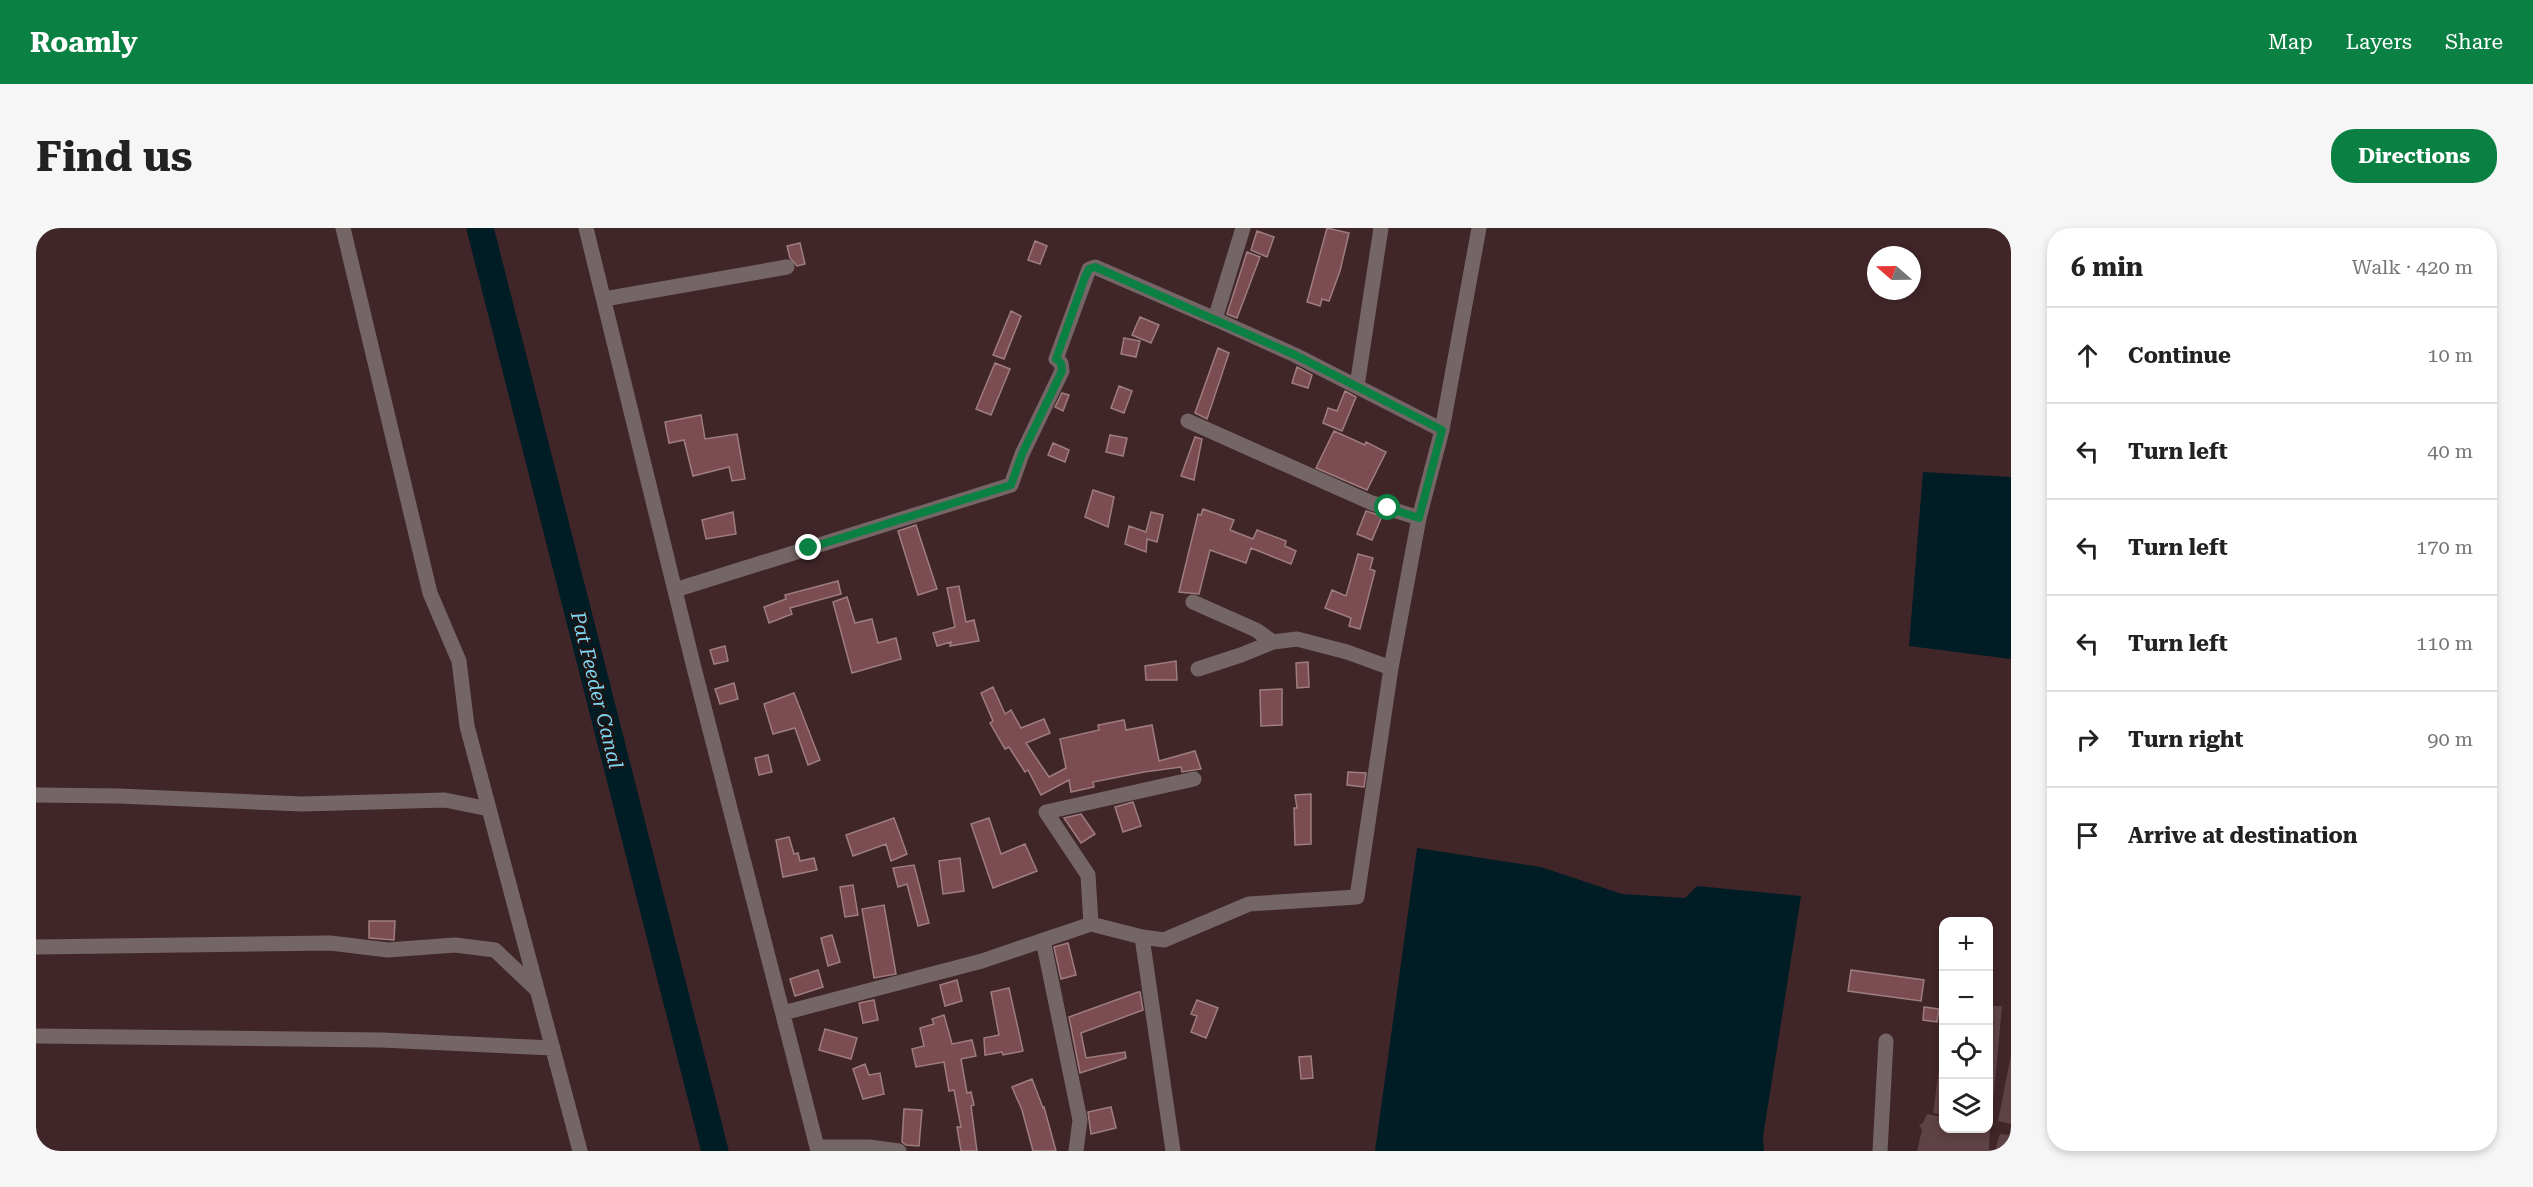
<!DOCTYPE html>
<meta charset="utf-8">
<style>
:root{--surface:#fff;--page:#f6f6f6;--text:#222;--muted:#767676;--line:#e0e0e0;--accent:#0b8043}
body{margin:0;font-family:"Roboto Serif",serif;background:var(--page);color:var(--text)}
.controls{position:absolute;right:18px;bottom:18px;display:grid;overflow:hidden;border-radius:12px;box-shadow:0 3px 9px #0003}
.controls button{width:54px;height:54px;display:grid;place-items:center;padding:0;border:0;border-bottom:2px solid var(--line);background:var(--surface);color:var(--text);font:30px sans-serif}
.compass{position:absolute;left:1831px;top:18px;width:54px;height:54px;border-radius:50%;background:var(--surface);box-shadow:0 3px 9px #0003;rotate:290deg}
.stop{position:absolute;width:18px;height:18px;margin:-14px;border:4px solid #0b8043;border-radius:50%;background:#fff}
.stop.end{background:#0b8043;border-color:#fff;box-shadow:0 2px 6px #0008}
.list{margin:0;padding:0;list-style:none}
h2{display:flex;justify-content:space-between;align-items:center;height:78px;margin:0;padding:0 24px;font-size:26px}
h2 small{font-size:20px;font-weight:400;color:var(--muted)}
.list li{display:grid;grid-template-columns:39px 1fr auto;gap:18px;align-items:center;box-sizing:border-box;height:96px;padding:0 24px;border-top:2px solid var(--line)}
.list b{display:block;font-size:22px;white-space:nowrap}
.list em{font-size:20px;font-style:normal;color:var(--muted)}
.icon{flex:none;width:33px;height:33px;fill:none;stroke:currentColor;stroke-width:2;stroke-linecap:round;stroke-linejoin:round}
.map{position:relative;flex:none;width:1975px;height:923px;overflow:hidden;border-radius:24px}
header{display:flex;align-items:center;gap:36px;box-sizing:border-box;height:84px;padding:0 30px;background:var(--accent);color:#fff}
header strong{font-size:28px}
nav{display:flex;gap:33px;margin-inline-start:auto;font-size:21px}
.intro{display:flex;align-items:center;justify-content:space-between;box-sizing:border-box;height:144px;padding:0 36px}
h1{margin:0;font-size:42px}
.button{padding:15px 27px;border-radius:24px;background:var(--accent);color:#fff;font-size:21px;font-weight:700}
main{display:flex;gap:36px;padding:0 36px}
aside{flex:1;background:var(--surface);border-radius:24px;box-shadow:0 3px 9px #0003}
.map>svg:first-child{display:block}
</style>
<header>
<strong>Roamly</strong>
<nav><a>Map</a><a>Layers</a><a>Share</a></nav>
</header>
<div class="intro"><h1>Find us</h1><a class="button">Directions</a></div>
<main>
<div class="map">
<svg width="1975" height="923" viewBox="0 0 1975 923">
<rect width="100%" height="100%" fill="#412629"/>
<path fill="#5f4245" d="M 1953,778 L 1966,778 L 1955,896 L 1952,895 Z
M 1907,812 L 1908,887 L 1907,887 L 1897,885 Z
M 1975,827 L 1975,896 L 1962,893 Z
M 1891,886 L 1907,889 L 1908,900 L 1952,900 L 1954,898 L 1953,923 L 1881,923 L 1886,902 L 1883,897 L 1887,895 Z
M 1964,906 L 1975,907 L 1975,923 L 1959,923 Z"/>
<path fill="#001d25" d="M 1887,244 L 1975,249 L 1975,431 L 1873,418 Z
M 1381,620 L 1505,639 L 1586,666 L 1649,670 L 1661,658 L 1765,668 L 1727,909 L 1728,923 L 1339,923 Z"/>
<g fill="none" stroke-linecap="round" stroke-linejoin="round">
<path stroke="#001d25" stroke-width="27" d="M 444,0 L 679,923"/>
</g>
<path fill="#7b4c51" stroke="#9e7d80" stroke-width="1.5" d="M 1291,0 L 1313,5 L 1304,43 L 1293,73 L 1286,71 L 1284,78 L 1271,74 Z
M 1221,3 L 1238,9 L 1231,29 L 1215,22 Z
M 999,13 L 1011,18 L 1004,36 L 992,32 Z
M 764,15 L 769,36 L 761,38 L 754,30 L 751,18 Z
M 1211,24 L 1224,29 L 1201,90 L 1191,86 Z
M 975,83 L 985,88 L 968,131 L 957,127 Z
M 1104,89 L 1123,97 L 1115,115 L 1096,107 Z
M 1088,110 L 1104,113 L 1100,129 L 1085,126 Z
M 1182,120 L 1193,125 L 1171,191 L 1159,185 Z
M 959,135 L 974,141 L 955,187 L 940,181 Z
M 1261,139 L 1276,147 L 1272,160 L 1256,155 Z
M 1083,158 L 1096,163 L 1088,185 L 1075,180 Z
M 1309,163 L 1320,169 L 1306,203 L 1287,195 L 1292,180 L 1301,183 Z
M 1026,165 L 1033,167 L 1027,183 L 1019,179 Z
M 665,187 L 669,211 L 701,206 L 709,251 L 696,253 L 693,239 L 657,248 L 648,212 L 633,215 L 629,194 Z
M 1298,203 L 1329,217 L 1330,214 L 1350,224 L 1331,262 L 1280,240 Z
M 1074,207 L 1091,210 L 1087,228 L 1070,224 Z
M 1159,209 L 1166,211 L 1158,252 L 1145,248 Z
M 1017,215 L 1033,222 L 1029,234 L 1012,227 Z
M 1057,262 L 1078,269 L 1072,299 L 1049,289 Z
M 1167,281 L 1198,292 L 1194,302 L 1217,311 L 1221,302 L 1250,313 L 1249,318 L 1260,323 L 1255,336 L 1215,320 L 1210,335 L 1174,322 L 1163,366 L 1143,364 L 1162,286 L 1165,287 Z
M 1330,283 L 1346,288 L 1336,312 L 1321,306 Z
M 697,284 L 700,306 L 670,311 L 666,292 Z
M 1115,284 L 1127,287 L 1121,314 L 1111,311 L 1110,324 L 1089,316 L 1093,298 L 1110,304 Z
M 880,297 L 901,361 L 882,367 L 862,303 Z
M 1322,326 L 1337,330 L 1334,341 L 1339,343 L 1324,401 L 1313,398 L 1315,390 L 1289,380 L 1296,362 L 1310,368 Z
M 802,353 L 805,366 L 754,380 L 756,386 L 733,395 L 728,379 L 750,371 L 749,367 Z
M 923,358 L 930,394 L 938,392 L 943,413 L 914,418 L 915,414 L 901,418 L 897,405 L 919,399 L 911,360 Z
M 811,369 L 819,395 L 836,391 L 842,415 L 860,410 L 865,431 L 816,445 L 797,374 Z
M 689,418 L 692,433 L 678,436 L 674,422 Z
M 1140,433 L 1141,452 L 1110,452 L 1109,438 Z
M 1272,434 L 1273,459 L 1261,460 L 1260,435 Z
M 698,455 L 702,471 L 684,476 L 679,461 Z
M 957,459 L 969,486 L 975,482 L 985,500 L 1008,491 L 1014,505 L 990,515 L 1013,549 L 1030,540 L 1024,511 L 1063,502 L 1062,497 L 1088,492 L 1090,502 L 1116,497 L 1123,533 L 1159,523 L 1165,541 L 1146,544 L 1145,539 L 1108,544 L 1057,554 L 1058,559 L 1035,564 L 1033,552 L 1005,567 L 992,542 L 989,544 L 973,519 L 969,521 L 954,495 L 957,493 L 945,465 Z
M 1246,461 L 1246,497 L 1225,498 L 1224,462 Z
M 758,465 L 784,532 L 772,537 L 759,500 L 737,506 L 728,476 Z
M 732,527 L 736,544 L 723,547 L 719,530 Z
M 1312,544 L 1330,545 L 1328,559 L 1311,557 Z
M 1275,566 L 1275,616 L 1259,617 L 1258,580 L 1261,580 L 1259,567 Z
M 1097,574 L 1105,598 L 1087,604 L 1079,579 Z
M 1045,586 L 1059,606 L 1045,615 L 1028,590 Z
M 858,590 L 871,626 L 855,633 L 850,616 L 817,628 L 810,607 Z
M 953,590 L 965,626 L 989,616 L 1001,643 L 957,660 L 935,596 Z
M 753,609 L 758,626 L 762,625 L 764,633 L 778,630 L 781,642 L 747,649 L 740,612 Z
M 924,630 L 928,663 L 907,666 L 903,633 Z
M 878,637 L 893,695 L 882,698 L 871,656 L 862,659 L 857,640 Z
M 817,657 L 822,687 L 809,689 L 804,659 Z
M 848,677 L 860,746 L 838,750 L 826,681 Z
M 333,693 L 359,693 L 358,712 L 333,710 Z
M 796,707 L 804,734 L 792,738 L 785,710 Z
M 1032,715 L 1040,747 L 1025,751 L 1018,719 Z
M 782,742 L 787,759 L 759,768 L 754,751 Z
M 1815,742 L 1888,752 L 1885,773 L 1812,763 Z
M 921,752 L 926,773 L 909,778 L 904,757 Z
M 973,760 L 987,823 L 967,827 L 966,824 L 949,827 L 948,810 L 963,807 L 955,764 Z
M 1102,764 L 1104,764 L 1107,782 L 1045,805 L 1050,830 L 1089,824 L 1090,830 L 1044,845 L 1033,789 Z
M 838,772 L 842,792 L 827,795 L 823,775 Z
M 1161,772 L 1182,780 L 1170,810 L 1155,804 L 1161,788 L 1155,786 Z
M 1888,779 L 1903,781 L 1901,794 L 1887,792 Z
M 908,787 L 916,816 L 936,812 L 940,828 L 925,831 L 931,865 L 935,864 L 938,877 L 935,878 L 941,923 L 925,923 L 921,899 L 925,899 L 918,862 L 913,863 L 908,834 L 880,839 L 876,821 L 888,818 L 884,800 L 898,796 L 896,791 Z
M 789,801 L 821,810 L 815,831 L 783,822 Z
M 1275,828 L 1277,850 L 1265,851 L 1263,829 Z
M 829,836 L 833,847 L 844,845 L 848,866 L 827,871 L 817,841 Z
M 996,851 L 1007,880 L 1008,879 L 1020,923 L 997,923 L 986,882 L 976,859 Z
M 1075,879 L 1080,900 L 1055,906 L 1052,884 Z
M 868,881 L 886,882 L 883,918 L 870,917 L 866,914 Z"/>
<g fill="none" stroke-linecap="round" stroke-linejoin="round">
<path stroke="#746667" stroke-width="15" d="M 307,0 L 394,365 L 423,433 L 431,498 L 544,923
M 550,0 L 657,436 L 782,923
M 568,71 L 751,39
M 1321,158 L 1345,0
M 1152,193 L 1336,275 L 1383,290
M 1406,202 L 1443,0
M 639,362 L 975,257 L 986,226 L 1026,143 L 1025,135 L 1020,131 L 1053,41 L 1059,39 L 1179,91
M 1157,374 L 1220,402 L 1237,414 L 1261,411 L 1311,424 L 1355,440
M 1162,441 L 1205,427 L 1237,414
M 0,567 L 83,568 L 266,576 L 409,572 L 453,581
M 1055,696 L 1106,709 L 1128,712 L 1213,676 L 1321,669 L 1355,440 L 1383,290 L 1406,202 L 1259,127 L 1179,91 L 1207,0
M 1106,709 L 1137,923
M 1007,712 L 1044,892 L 1040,923
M 0,719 L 294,715 L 352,722 L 419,717 L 459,722 L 501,762
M 747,785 L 946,733 L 1055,696 L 1052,647 L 1010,584 L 1158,551
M 0,808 L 346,812 L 517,820
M 782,919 L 833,919 L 863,923
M 1844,923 L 1850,813"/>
</g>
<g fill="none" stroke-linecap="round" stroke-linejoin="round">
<path stroke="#0b8043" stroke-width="8" d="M 773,320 L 975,257 L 986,226 L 1026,143 L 1025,135 L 1020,131 L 1049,49 L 1053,41 L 1059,39 L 1259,127 L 1406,202 L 1383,290 L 1352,280"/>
</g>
<g text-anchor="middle" stroke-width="4.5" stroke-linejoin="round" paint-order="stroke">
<g font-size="20" font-style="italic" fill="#7dd6f2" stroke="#1f1314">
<text transform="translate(561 462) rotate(76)" y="7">Pat Feeder Canal</text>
</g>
</g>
</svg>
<div class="controls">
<button>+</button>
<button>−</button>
<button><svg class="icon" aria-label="locate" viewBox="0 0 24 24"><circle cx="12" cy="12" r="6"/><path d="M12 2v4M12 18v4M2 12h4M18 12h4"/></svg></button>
<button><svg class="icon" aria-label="layers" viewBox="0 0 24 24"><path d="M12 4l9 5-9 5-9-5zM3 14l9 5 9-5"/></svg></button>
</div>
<svg class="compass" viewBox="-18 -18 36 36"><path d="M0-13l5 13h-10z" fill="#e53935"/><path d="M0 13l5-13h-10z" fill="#767676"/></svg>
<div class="stop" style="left:1352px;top:280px"></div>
<div class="stop end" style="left:773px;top:320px"></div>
</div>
<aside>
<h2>6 min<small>Walk · 420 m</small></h2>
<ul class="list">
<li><svg class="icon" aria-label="ahead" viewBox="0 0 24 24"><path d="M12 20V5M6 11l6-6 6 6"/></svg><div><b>Continue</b></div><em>10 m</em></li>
<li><svg class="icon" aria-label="left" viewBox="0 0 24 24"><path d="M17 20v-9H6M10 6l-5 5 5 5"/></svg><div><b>Turn left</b></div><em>40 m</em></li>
<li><svg class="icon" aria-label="left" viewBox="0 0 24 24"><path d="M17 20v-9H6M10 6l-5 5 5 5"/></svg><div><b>Turn left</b></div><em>170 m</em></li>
<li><svg class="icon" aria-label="left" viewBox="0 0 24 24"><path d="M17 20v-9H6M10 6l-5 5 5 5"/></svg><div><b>Turn left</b></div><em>110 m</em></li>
<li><svg class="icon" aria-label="right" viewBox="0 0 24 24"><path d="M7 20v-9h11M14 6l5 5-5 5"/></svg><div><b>Turn right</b></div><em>90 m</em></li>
<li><svg class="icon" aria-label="arrive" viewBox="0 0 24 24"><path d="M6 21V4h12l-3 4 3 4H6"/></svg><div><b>Arrive at destination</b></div></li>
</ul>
</aside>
</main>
